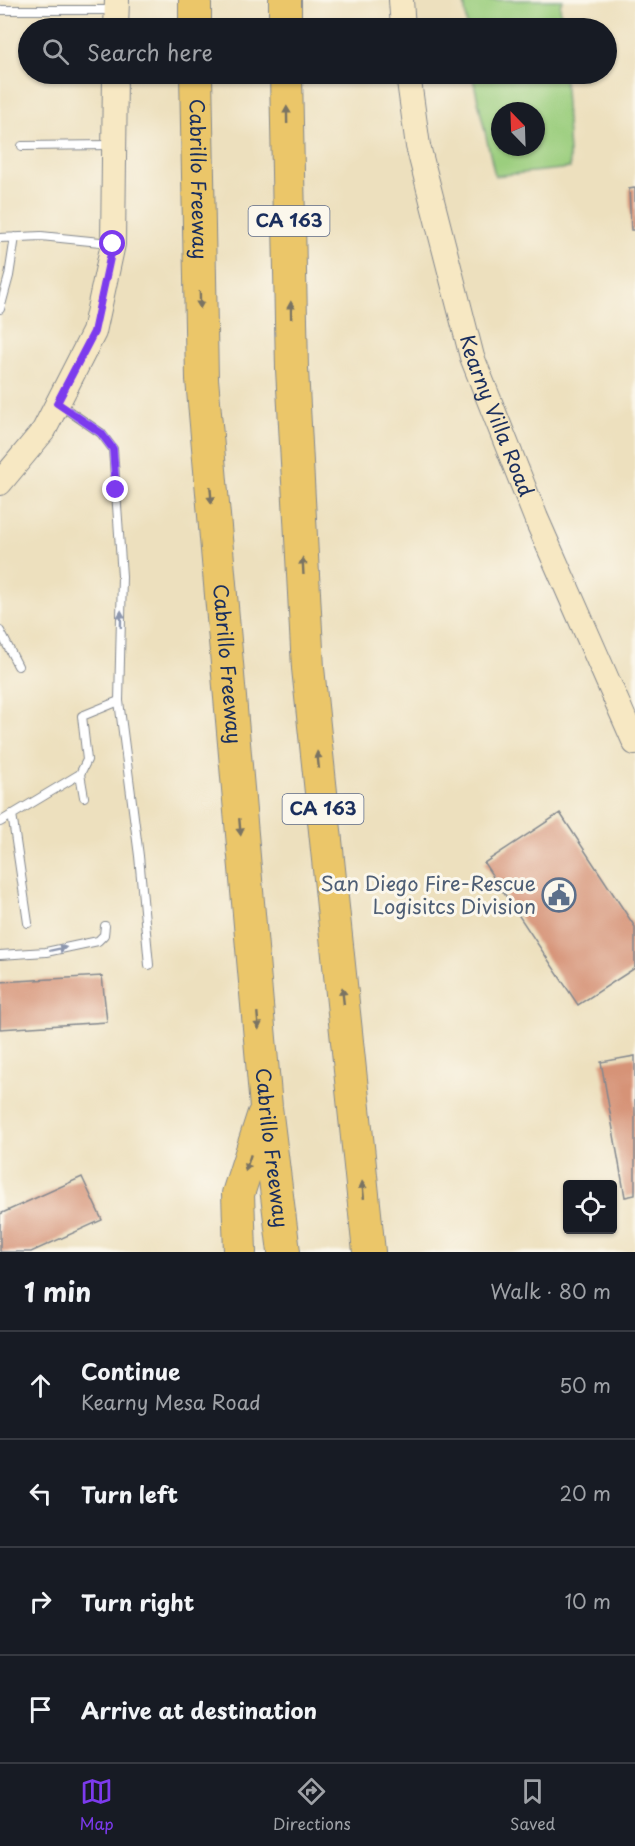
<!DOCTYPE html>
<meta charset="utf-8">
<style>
:root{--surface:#171b24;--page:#242831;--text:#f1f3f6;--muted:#9ea1a6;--line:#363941;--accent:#7c3aed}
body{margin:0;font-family:"Playpen Sans",sans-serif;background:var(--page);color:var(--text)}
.controls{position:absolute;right:18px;bottom:18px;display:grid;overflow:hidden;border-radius:6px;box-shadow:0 2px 4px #0004}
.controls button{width:54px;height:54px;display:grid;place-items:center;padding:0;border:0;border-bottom:2px solid var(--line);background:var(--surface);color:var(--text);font:30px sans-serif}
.compass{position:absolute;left:491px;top:102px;width:54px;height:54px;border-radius:50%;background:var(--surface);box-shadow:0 2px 4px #0004;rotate:337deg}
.stop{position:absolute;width:18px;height:18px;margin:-14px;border:4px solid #7c3aed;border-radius:50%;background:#fff}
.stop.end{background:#7c3aed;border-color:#fff;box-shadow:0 2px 6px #0008}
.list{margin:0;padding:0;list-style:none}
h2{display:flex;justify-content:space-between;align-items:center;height:78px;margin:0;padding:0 24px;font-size:26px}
h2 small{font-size:20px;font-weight:400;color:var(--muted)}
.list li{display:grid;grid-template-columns:39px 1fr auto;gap:18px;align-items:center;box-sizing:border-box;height:108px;padding:0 24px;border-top:2px solid var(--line)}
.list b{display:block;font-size:22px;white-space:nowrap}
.list p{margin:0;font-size:20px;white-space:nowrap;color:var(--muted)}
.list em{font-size:20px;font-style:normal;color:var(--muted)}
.icon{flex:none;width:33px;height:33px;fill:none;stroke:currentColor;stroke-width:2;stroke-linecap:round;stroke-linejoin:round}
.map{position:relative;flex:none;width:635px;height:1252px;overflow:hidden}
.search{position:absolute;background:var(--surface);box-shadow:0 2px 4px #0004;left:18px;right:18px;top:18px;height:66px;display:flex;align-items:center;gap:15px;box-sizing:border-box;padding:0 21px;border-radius:33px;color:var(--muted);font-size:22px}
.sheet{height:510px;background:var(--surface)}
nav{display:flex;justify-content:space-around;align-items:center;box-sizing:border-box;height:84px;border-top:2px solid var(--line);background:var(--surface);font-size:16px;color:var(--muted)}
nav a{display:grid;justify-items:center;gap:3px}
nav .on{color:var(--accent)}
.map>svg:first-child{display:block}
</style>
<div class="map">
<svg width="635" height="1252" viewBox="0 0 635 1252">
<rect width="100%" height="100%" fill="#fbf7ec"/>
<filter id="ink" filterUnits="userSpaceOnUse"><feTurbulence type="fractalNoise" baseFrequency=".0167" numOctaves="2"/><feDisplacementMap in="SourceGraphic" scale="12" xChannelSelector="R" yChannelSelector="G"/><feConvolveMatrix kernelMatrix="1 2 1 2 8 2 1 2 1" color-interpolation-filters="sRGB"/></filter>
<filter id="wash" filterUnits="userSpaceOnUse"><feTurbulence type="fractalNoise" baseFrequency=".008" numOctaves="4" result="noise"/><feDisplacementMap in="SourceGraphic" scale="24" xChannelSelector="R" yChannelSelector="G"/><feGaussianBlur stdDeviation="1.35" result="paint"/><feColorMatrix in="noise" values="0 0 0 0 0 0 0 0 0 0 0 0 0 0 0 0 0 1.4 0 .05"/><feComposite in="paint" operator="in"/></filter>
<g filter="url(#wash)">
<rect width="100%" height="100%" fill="#ede0be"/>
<path fill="#9bce7e" stroke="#5b7e6e" stroke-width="1.5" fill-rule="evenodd" d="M 464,0 L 563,0 L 560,5 L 562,28 L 467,28 Z
M 472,74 L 564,74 L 570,168 L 495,176 ZM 500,111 L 536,111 L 536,147 L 500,147 Z"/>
<g id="blocks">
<path fill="#d69377" d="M 635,188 L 635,230 L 631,230 L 629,189 Z
M 560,813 L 635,927 L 635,968 L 578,1005 L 484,863 Z
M 102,976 L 107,1022 L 0,1029 L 0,982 Z
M 635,1056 L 635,1195 L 625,1197 L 601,1062 Z
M 82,1177 L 102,1220 L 31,1252 L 0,1252 L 0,1214 Z"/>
</g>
</g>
<g filter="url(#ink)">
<use href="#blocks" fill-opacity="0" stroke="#84888e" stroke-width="1.5"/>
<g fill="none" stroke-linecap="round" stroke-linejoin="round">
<g stroke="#84888e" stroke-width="10">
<path id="lane" d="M 0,10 L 116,10
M 22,146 L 111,145
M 0,238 L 41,236 L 110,243
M 0,309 L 9,276 L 15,237
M 60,405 L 101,433 L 113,449 L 122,576 L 119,701
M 0,631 L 18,666
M 80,774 L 84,797
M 12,814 L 28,923
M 0,822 L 80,774 L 87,760 L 82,716 L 119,701 L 139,856 L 149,965
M 0,955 L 46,952 L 98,941 L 104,935 L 105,926"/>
</g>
<g stroke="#84888e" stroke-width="26">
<g id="secondary">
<path d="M 401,0 L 403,28"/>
<path d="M 116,28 L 117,0"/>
<path id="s1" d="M 408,74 L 418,146 L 472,357 L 536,518 L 635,743"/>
<path d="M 0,483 L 44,430 L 94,332 L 113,244 L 115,74"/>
</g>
</g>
<g stroke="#84888e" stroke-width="34">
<g id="highway">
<path d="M 195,0 L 195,28"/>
<path d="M 285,0 L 285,28"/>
<path id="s2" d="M 196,74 L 202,379 L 266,1107 L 284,1252"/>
<path d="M 286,74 L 292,369 L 308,668 L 369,1252"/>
<path d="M 240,1252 L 238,1194 L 263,1116"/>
</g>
</g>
<use href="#lane" stroke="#fff" stroke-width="8"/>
<use href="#secondary" stroke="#f7e8c3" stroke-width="24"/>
<use href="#highway" stroke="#ebc669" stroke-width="32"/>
</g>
<defs><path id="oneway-solid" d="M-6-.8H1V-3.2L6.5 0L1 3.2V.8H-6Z" transform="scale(1.5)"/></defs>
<g fill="#797363">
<use href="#oneway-solid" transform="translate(287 115) rotate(-91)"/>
<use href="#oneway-solid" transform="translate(200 300) rotate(89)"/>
<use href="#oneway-solid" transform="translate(291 310) rotate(-91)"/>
<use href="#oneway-solid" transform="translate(211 495) rotate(85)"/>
<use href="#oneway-solid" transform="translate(303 566) rotate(-93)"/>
<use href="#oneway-solid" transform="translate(318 760) rotate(-96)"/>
<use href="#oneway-solid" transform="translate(240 827) rotate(85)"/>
<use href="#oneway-solid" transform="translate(343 996) rotate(-96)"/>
<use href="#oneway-solid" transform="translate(258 1021) rotate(85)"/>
<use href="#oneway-solid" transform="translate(248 1163) rotate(108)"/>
<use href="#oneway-solid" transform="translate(363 1190) rotate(-96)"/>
</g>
<g fill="#8d97ae">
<use href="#oneway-solid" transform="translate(121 619) rotate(-89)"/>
<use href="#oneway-solid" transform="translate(58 949) rotate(-12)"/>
</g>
</g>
<g fill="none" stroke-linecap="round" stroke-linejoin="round" filter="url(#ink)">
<path stroke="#7c3aed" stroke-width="8" d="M 113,244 L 94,332 L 57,403 L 101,433 L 113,449 L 116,490"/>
</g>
<defs>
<g id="civic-ring" transform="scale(1.725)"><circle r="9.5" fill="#fbf7ec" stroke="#5c6f8a" stroke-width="1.5"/><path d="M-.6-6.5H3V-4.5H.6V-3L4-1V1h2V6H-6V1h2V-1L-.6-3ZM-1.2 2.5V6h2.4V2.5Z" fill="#5c6f8a"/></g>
</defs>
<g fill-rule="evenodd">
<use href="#civic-ring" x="559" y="895"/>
</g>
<g text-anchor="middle" stroke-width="6" stroke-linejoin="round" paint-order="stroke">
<g fill="#fbf7ec" stroke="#5e6b89" stroke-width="1.5">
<rect x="248.5" y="206" width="81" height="30" rx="4.5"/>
<rect x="282.5" y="794" width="81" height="30" rx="4.5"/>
</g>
<g font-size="18" font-weight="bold" fill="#1b2f5e">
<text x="289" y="227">CA 163</text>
<text x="323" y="815">CA 163</text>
</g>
<g font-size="20" fill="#1b2f5e" stroke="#fbf7ec">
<text dy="7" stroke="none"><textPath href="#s2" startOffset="105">Cabrillo Freeway</textPath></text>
<text dy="7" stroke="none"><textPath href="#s1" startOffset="354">Kearny Villa Road</textPath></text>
<text dy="7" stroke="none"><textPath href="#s2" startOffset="591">Cabrillo Freeway</textPath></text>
<text dy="7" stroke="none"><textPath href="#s2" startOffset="1077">Cabrillo Freeway</textPath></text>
</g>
<g font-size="20" fill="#4e5e75" stroke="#fbf7ec" text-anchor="end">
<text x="536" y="891">San Diego Fire-Rescue<tspan x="536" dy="23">Logisitcs Division</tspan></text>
</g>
</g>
</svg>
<div class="controls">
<button><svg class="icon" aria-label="locate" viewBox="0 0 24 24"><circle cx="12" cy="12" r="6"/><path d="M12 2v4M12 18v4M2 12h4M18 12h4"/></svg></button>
</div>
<svg class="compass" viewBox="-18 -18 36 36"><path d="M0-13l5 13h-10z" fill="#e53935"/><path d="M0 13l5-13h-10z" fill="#9ea1a6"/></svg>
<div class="stop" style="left:113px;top:244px"></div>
<div class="stop end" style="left:116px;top:490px"></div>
<div class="search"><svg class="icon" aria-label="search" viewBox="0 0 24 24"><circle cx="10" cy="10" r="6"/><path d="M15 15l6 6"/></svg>Search here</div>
</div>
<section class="sheet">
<h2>1 min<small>Walk · 80 m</small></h2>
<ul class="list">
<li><svg class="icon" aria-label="ahead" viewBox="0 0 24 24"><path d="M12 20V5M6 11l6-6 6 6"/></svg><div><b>Continue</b><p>Kearny Mesa Road</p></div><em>50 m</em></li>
<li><svg class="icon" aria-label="left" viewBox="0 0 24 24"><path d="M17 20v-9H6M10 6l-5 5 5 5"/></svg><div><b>Turn left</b></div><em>20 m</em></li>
<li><svg class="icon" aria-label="right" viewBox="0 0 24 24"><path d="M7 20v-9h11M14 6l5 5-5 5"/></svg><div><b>Turn right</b></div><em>10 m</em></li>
<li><svg class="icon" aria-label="arrive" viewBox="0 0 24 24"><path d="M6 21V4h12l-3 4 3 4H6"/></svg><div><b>Arrive at destination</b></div></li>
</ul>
</section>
<nav>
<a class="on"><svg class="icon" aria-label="map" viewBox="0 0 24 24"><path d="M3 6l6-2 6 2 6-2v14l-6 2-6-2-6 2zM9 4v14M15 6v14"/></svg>Map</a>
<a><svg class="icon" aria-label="directions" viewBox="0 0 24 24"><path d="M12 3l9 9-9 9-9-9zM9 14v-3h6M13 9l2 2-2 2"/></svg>Directions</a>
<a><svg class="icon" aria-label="saved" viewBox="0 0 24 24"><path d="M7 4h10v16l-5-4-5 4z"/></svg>Saved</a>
</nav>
